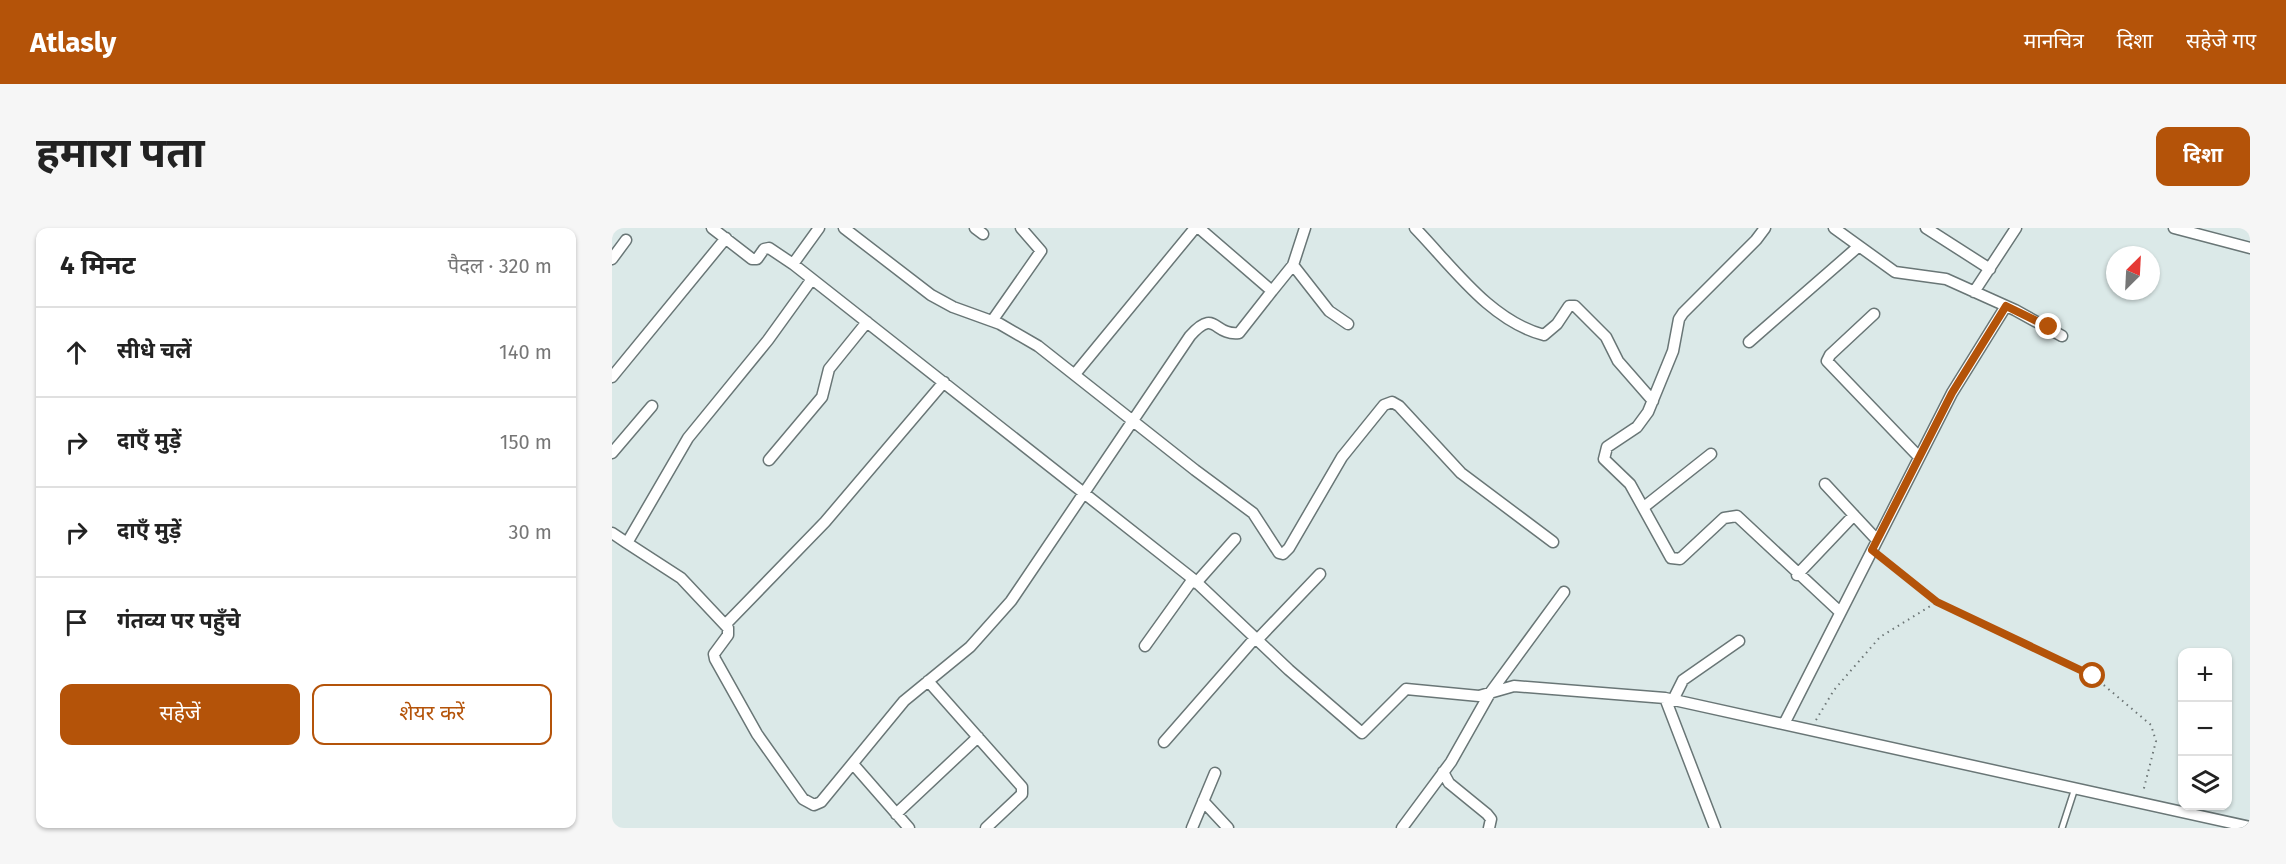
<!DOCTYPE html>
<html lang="hi">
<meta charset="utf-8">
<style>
:root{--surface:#fff;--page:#f6f6f6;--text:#222;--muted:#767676;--line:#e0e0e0;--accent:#b45309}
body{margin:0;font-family:"Fira Sans","Noto Sans Devanagari",sans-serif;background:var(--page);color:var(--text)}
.controls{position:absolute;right:18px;bottom:18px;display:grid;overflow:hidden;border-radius:12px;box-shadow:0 2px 4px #0004}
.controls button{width:54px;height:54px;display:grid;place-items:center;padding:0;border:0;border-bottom:2px solid var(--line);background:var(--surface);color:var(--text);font:30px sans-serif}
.compass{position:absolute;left:1494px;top:18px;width:54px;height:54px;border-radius:50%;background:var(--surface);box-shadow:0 2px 4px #0004;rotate:24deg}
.stop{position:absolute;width:18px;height:18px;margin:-14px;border:4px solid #b45309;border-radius:50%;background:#fff}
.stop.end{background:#b45309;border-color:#fff;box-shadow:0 2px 6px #0008}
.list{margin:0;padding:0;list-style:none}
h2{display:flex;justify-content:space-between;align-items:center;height:78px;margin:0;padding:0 24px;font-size:26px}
h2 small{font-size:20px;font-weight:400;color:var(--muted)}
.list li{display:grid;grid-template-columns:39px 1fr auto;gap:18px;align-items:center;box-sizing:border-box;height:90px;padding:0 24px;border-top:2px solid var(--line)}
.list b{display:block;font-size:22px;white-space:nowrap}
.list em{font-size:20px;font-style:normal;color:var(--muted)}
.actions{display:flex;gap:12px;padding:18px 24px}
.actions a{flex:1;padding:14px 0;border:2px solid var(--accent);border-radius:12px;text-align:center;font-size:21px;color:var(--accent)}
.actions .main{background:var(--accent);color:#fff}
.icon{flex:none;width:33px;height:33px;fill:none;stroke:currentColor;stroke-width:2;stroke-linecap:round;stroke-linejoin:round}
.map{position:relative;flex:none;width:1638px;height:600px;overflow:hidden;border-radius:12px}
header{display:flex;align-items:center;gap:36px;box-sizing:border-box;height:84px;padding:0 30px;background:var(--accent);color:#fff}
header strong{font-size:28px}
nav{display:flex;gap:33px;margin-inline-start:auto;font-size:21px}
.intro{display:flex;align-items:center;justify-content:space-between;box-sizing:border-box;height:144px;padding:0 36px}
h1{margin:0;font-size:42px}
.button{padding:15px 27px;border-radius:12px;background:var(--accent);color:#fff;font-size:21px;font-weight:700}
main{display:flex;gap:36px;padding:0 36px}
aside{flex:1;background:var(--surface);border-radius:12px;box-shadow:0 2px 4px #0004}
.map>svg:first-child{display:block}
</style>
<header>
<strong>Atlasly</strong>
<nav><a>मानचित्र</a><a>दिशा</a><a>सहेजे गए</a></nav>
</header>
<div class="intro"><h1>हमारा पता</h1><a class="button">दिशा</a></div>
<main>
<aside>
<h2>4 मिनट<small>पैदल · 320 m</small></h2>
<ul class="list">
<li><svg class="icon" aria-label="ahead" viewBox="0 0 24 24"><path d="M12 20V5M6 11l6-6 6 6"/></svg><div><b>सीधे चलें</b></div><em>140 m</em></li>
<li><svg class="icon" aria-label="right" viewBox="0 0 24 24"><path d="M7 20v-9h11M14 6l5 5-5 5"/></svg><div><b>दाएँ मुड़ें</b></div><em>150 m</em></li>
<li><svg class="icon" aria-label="right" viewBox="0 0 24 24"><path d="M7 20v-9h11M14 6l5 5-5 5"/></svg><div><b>दाएँ मुड़ें</b></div><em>30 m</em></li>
<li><svg class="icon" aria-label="arrive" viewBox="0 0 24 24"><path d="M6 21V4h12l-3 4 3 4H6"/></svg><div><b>गंतव्य पर पहुँचे</b></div></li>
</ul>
<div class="actions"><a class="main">सहेजें</a><a>शेयर करें</a></div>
</aside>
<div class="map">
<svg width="1638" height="600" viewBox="0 0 1638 600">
<rect width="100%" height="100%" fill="#dbe9e8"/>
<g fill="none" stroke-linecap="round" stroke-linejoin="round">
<g stroke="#697676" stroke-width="8">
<path id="lane" d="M 1450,600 L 1463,560"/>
</g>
<g stroke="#697676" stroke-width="13">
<path id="street" d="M 100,0 L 140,31 L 145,31 L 152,21 L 157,20 L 181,36 L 581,351 L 677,442 L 750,505 L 794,461 L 867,468 L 902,458 L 1053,470 L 1638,599
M 232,0 L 319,67 L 341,79 L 388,96 L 426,118 L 583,242 L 641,285 L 667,325 L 671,326 L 677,320 L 730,229 L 772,177 L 780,174 L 787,178 L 849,245 L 941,314
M 363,0 L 371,6
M 693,0 L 681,37 L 717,83 L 736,96
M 803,0 C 840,38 878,93 932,107 L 945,96 L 957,78 L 963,78 L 994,109 L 1006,133 L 1041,173
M 1153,0 L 1144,12 L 1071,85 L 1067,91 L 1061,123 L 1036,184 L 1025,199 L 995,219 L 992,231 L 1018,256 L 1059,330 L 1068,331 L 1112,290 L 1125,288 L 1228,384
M 1222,0 L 1283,44 L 1334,51 L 1403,82 L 1450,108
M 1314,0 L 1378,41
M 1562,0 L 1638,20
M 0,31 L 14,12
M 181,36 L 207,0
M 660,63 L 681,37
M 1362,64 L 1404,0
M 1262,86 L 1218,127 L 1215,133 L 1307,229
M 380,93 L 429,23 L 409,0
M 1137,114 L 1247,18
M 463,146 L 583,0
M 0,149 L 114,10
M 0,225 L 40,178
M 157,232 L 210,169 L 217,141 L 255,94
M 1213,256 L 1265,312
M 1032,279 L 1099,226
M 0,305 L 15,315 L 76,210 L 156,112 L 200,51
M 15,315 L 69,350 L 116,400 L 116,407 L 102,426 L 103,431 L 145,506 L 191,571 L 202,577 L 209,574 L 292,473 L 358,419 L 399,373 L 578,108 C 604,79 601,108 627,105 L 660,63 L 587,0
M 1185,347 L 1242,287
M 584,355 L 623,311
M 113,397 L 213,294 L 332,154
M 645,412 L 708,346
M 533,418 L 581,351
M 316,453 L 410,559 L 410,566 L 374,600
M 1053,470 L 1103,600
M 1061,472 L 1071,452 L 1127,413
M 1172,496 L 1340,165 L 1394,78
M 552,514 L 643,410
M 241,536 L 297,600
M 831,544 L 837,555 L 875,586 L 879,591 L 877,600
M 591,573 L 616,600
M 284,586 L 366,509
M 580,600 L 603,545
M 790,600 L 839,534 L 878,465 L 952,364"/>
</g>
<path stroke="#6c7575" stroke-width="2" stroke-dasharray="1.5 4.5" stroke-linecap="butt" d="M 1269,330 L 1325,374 L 1481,448 L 1539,497 L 1544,513 L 1531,564
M 1204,492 L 1222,462 L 1268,409 L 1325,374"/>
<use href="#lane" stroke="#fff" stroke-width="5"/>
<use href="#street" stroke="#fff" stroke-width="10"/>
</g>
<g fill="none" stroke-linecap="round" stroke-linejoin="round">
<path stroke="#b45309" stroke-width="8" d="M 1437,99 L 1394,78 L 1340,165 L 1260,322 L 1325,374 L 1481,448"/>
</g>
</svg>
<div class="controls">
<button>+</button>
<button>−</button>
<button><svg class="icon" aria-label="layers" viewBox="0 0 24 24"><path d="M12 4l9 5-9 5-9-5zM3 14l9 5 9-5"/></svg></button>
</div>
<svg class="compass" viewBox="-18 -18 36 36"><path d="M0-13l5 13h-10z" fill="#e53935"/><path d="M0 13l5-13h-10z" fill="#767676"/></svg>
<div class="stop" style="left:1481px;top:448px"></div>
<div class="stop end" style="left:1437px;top:99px"></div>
</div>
</main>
